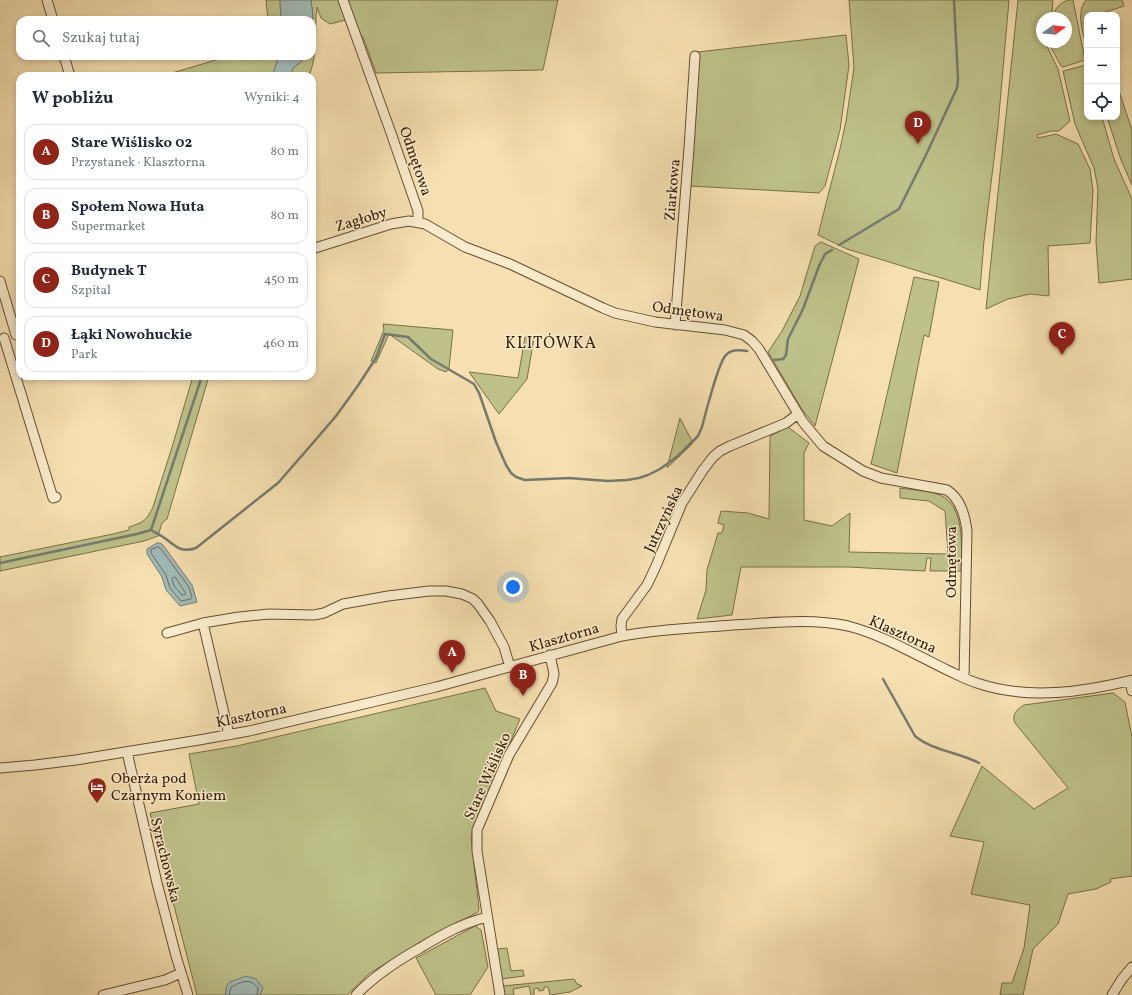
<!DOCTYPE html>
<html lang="pl">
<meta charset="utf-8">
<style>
:root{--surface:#fff;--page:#f2f2f3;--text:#1f2937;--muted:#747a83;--line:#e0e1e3;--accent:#8f2418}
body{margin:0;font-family:Vollkorn,serif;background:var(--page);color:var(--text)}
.controls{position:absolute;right:12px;top:12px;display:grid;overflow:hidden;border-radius:8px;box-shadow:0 2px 6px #0003}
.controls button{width:36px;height:36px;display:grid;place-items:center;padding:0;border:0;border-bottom:1px solid var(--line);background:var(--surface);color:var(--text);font:20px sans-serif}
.compass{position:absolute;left:1036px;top:12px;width:36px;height:36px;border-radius:50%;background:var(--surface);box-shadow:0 2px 6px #0003;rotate:75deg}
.you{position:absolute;left:513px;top:587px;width:14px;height:14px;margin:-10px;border:3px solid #fff;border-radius:50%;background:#1a73e8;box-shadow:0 0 0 6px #1a73e833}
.badge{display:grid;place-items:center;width:26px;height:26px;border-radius:50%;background:var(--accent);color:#fff;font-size:13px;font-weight:700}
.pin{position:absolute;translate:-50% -33px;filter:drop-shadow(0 1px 2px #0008)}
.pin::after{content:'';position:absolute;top:21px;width:14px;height:12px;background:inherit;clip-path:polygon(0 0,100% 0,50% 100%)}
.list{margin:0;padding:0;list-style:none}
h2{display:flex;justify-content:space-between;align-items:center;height:52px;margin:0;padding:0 16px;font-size:17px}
h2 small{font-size:13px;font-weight:400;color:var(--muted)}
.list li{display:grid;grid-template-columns:26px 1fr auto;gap:12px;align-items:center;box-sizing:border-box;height:56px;margin:0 8px 8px;padding:0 8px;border:1px solid var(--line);border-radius:12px}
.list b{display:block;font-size:15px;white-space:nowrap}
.list p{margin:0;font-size:13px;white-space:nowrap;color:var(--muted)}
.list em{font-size:13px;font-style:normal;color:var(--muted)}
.icon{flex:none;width:22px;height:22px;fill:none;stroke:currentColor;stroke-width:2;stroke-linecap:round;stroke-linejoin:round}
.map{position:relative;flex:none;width:1132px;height:995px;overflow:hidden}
.search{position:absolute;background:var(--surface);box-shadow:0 2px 6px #0003;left:16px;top:16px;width:300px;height:44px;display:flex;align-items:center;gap:10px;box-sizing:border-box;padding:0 14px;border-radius:12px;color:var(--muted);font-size:15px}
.panel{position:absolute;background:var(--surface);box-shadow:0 2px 6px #0003;left:16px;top:72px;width:300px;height:308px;border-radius:12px}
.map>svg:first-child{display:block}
</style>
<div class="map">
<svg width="1132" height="995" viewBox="0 0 1132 995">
<rect width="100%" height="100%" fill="#f6e0b1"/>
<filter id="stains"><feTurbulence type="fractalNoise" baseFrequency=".005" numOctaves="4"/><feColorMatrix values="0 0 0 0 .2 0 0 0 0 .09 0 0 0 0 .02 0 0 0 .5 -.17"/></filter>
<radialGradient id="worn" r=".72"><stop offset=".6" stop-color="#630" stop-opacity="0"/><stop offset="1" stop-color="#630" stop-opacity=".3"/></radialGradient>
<path fill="#bec28a" stroke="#797046" d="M 266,0 L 280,0 L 281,20 L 268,20 Z
M 311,0 L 558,0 L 543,70 L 376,73 L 363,37 L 346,20 L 330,24 L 321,18 L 317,7 C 314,30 318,55 309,76 L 291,76 L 293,68 L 302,61 L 305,56 L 312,56 L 312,22 L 313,17 Z
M 849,0 L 1009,0 L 998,126 L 984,241 L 980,290 L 847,249 L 818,235 L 840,149 L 846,121 L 854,68 Z
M 1018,0 L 1053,0 L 1052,12 L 1050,18 L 1042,18 L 1042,29 L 1037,35 L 1042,40 L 1042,42 L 1045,42 L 1058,69 L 1070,121 L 1059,131 L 1051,131 L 1037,135 L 1038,138 L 1056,134 L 1078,144 L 1090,169 L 1093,190 L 1090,243 L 1048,246 L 1049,296 L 1030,294 L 1008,299 L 986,309 Z
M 1069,0 L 1073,0 L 1085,60 L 1063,67 L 1061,66 L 1048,42 L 1066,42 L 1066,18 L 1053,18 C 1054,9 1060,2 1069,0 Z
M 1086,0 L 1122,0 L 1124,6 L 1100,14 L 1100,15 L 1087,15 L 1087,50 C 1084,35 1075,13 1086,0 Z
M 846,35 L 849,65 L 840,130 L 825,186 L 819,193 L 690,186 L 698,52 Z
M 229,56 L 279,56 L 272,76 L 162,76 Z
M 1086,65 L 1087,117 L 1102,117 L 1114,159 L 1132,199 L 1132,279 L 1099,283 L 1096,242 L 1098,189 L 1094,168 L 1075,124 L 1063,71 Z
M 1117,85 L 1132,130 L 1132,185 L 1121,160 L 1107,117 L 1117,117 Z
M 821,242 L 859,259 L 815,426 L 801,408 L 768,352 L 782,331 L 800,296 L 815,246 L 819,243 Z
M 914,277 L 939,282 L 929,337 L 924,335 L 897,473 L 871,464 Z
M 383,324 L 453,330 L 449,368 L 446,372 L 438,369 L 389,334 L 376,363 L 371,361 L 384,330 Z
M 525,337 L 534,338 L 527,379 L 499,414 L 469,372 L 518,378 Z
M 193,376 L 209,376 L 167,519 L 162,523 L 158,536 L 144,541 L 0,571 L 0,557 L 113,534 L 129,530 L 129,527 C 144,522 146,521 153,507 L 173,444 Z
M 680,418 L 693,443 L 667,468 Z
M 788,427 L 809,443 L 804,453 L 804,520 L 832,526 L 850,513 L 849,552 L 948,554 L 945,511 L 929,501 L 900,498 L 900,488 C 913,490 927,490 940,495 C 965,505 962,549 961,571 L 930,571 L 931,558 L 927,558 L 925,571 L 848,567 L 741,567 L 732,615 L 697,619 L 706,590 L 707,570 L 718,533 L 722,533 L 724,525 L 718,523 L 721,511 L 748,513 L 769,519 L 770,436 Z
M 485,688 L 496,711 L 520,719 L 471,836 L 479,909 L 478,912 L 421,943 L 370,973 L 347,995 L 197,995 L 150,813 L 199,804 L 189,754 L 237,746 Z
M 1113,693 L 1125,702 L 1132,737 L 1132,876 L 1110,879 L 1111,882 L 1096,889 L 1068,894 L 1058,924 L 1033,949 L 1023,995 L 1000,995 L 1002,983 L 1012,983 L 1024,948 L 1030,905 L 971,894 L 984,842 L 950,836 L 982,766 L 1034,809 L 1068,788 L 1015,723 C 1011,715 1017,709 1024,705 Z
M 475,926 L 481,930 L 488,967 L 470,995 L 436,995 L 416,958 Z
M 507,948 L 511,971 L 523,970 L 524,976 L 501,979 L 497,949 Z
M 574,979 L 577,984 L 582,986 L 570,992 L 550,995 L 548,987 L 544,987 L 544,990 L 539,991 L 538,988 L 534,989 L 534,995 L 531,995 L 529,986 L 513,989 L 514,995 L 504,995 L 503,986 Z"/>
<path fill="#a1bab7" stroke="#757b6f" d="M 280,0 L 311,0 L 313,17 L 312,22 L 312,20 L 281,20 Z
M 279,56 L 305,56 L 302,61 L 293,68 L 291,76 L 272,76 Z
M 157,543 L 160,543 L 163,545 L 192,585 L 197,602 L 180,606 L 166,590 L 162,577 L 147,554 L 147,549 Z
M 246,976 L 256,979 L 263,988 L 260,995 L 225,995 L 227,985 L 230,982 Z"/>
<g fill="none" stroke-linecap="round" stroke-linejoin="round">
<path stroke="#6a6c5c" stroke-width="1" d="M 158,547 L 161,549 L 189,587 L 192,597 L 191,599 L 181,601 L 170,588 L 166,575 L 151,553 L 151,550 Z
M 174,577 L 176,578 L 186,594 L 185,595 L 182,595 L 174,586 L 172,579 Z
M 229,995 L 231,987 C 241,982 250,977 258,988 L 257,995"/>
<path stroke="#757b6f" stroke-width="2.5" d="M 839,245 L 899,209 L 925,157 L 957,88 L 958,79 L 954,0
M 774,360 L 783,359 L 786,355 L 788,339 L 803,309 L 819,266 L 825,254 L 832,250
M 151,530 C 156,533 161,535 166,539 C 176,547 182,553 196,548 L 278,483 L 312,444 L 336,416 L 357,387 L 376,358 L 385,334 L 408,337 L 431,359 L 474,384 L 479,393 L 496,442 L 506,465 L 511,473 L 516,477 L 525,480 L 569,478 L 608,481 L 627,480 L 639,478 L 648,475 L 660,469 L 678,456 L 698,436 L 702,427 C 705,415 719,361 726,355 C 731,349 741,350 747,351
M 0,563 L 137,534 L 151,530 L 202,376
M 883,679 L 915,736 C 933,751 959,752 979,763"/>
<g stroke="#644e2e" stroke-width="11">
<path id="minor" d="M 47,0 L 53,20
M 343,0 L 391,133 L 418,211 L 418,222
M 64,56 L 70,76
M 312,249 L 391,224 L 409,221 L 425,224 L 465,247 L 510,264 L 603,308 L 615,313 L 655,322 L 725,330 L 744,335 L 752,341 L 759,349 L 803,422 L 823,446 L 863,471 L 881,478 L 947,490 C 961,499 965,516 967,531 L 964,678
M 0,281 L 16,335
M 675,325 L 689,148 L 695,56
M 4,338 L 53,498 L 56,497
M 203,623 L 229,735
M 167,633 L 203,623 L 239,617 L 269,614 L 314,615 L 324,613 L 343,604 L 388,596 L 429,591 L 446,591 L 462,594 L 473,599 L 478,604 L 490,621 L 504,647 L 510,667
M 622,636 L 621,626 L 622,619 L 647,585 L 656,566 L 682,503 L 703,470 L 713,457 L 720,451 L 730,446 L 786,423 L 798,414
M 1130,681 L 1132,691
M 127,752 L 157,883 L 176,956 L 188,995
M 0,768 L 35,765 L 76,760 L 199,740 L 249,731 L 436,687 L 622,636 C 659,629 696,628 733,625 C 771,623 810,618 848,626 C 883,635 914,654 947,670 C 958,675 969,681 980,684 C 1029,700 1083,692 1132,680
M 103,995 L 165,980 L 181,973
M 356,995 C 375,975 397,961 420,948 C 443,934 461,924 487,917
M 500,995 L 477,851 L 477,830 L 509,755 L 552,683 L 554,674 L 550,655
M 1112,995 L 1122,979 L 1132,967"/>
</g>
<use href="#minor" stroke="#f9ebcc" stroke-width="9"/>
</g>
<defs>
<g id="hotel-pin" transform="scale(1)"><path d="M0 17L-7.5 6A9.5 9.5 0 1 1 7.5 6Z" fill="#8f2418" stroke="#f9ebcc"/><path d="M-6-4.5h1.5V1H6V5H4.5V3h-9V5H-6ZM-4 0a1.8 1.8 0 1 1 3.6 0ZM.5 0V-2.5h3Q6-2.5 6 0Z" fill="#fff"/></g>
</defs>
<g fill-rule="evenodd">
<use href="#hotel-pin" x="97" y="787"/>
</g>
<g text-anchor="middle" stroke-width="3" stroke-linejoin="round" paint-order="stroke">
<g font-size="15" fill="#341d02" stroke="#f9ebcc">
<text transform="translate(416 161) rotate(71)" y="5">Odmętowa</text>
<text transform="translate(672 190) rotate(-85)" y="5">Ziarkowa</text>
<text transform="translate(361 219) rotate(-17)" y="5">Zagłoby</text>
<text transform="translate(688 311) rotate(8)" y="5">Odmętowa</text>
<text transform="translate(663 519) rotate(-65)" y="5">Jutrzyńska</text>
<text transform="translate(951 562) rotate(-90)" y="5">Odmętowa</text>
<text transform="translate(903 634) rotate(24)" y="5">Klasztorna</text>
<text transform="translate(564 637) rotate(-16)" y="5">Klasztorna</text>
<text transform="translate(251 715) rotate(-12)" y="5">Klasztorna</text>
<text transform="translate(487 776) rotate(-66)" y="5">Stare Wiślisko</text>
<text transform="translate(166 860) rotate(76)" y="5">Syrachowska</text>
</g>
<g font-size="15" fill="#341d02" stroke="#f9ebcc" text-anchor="start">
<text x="111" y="783">Oberża pod<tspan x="111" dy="17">Czarnym Koniem</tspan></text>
</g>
<g font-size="16" letter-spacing="1" fill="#341d02" stroke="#f9ebcc">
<text x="551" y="348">KLITÓWKA</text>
</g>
</g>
<rect width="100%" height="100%" filter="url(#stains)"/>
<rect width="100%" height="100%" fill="url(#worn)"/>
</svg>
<div class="controls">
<button>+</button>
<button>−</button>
<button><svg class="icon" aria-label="locate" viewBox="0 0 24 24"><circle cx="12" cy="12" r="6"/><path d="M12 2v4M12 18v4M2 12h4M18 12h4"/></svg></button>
</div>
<svg class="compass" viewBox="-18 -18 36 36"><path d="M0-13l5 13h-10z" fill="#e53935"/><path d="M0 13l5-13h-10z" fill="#747a83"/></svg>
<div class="you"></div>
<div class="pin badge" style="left:452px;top:673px">A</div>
<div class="pin badge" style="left:523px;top:696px">B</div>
<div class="pin badge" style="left:1062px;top:355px">C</div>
<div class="pin badge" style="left:918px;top:144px">D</div>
<div class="search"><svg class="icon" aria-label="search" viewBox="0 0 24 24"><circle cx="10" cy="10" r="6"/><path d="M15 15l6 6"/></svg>Szukaj tutaj</div>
<section class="panel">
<h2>W pobliżu<small>Wyniki: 4</small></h2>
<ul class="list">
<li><span class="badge">A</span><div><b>Stare Wiślisko 02</b><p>Przystanek · Klasztorna</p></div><em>80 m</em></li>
<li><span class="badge">B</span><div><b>Społem Nowa Huta</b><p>Supermarket</p></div><em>80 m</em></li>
<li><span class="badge">C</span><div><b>Budynek T</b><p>Szpital</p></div><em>450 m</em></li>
<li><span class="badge">D</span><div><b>Łąki Nowohuckie</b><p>Park</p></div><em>460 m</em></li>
</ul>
</section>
</div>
